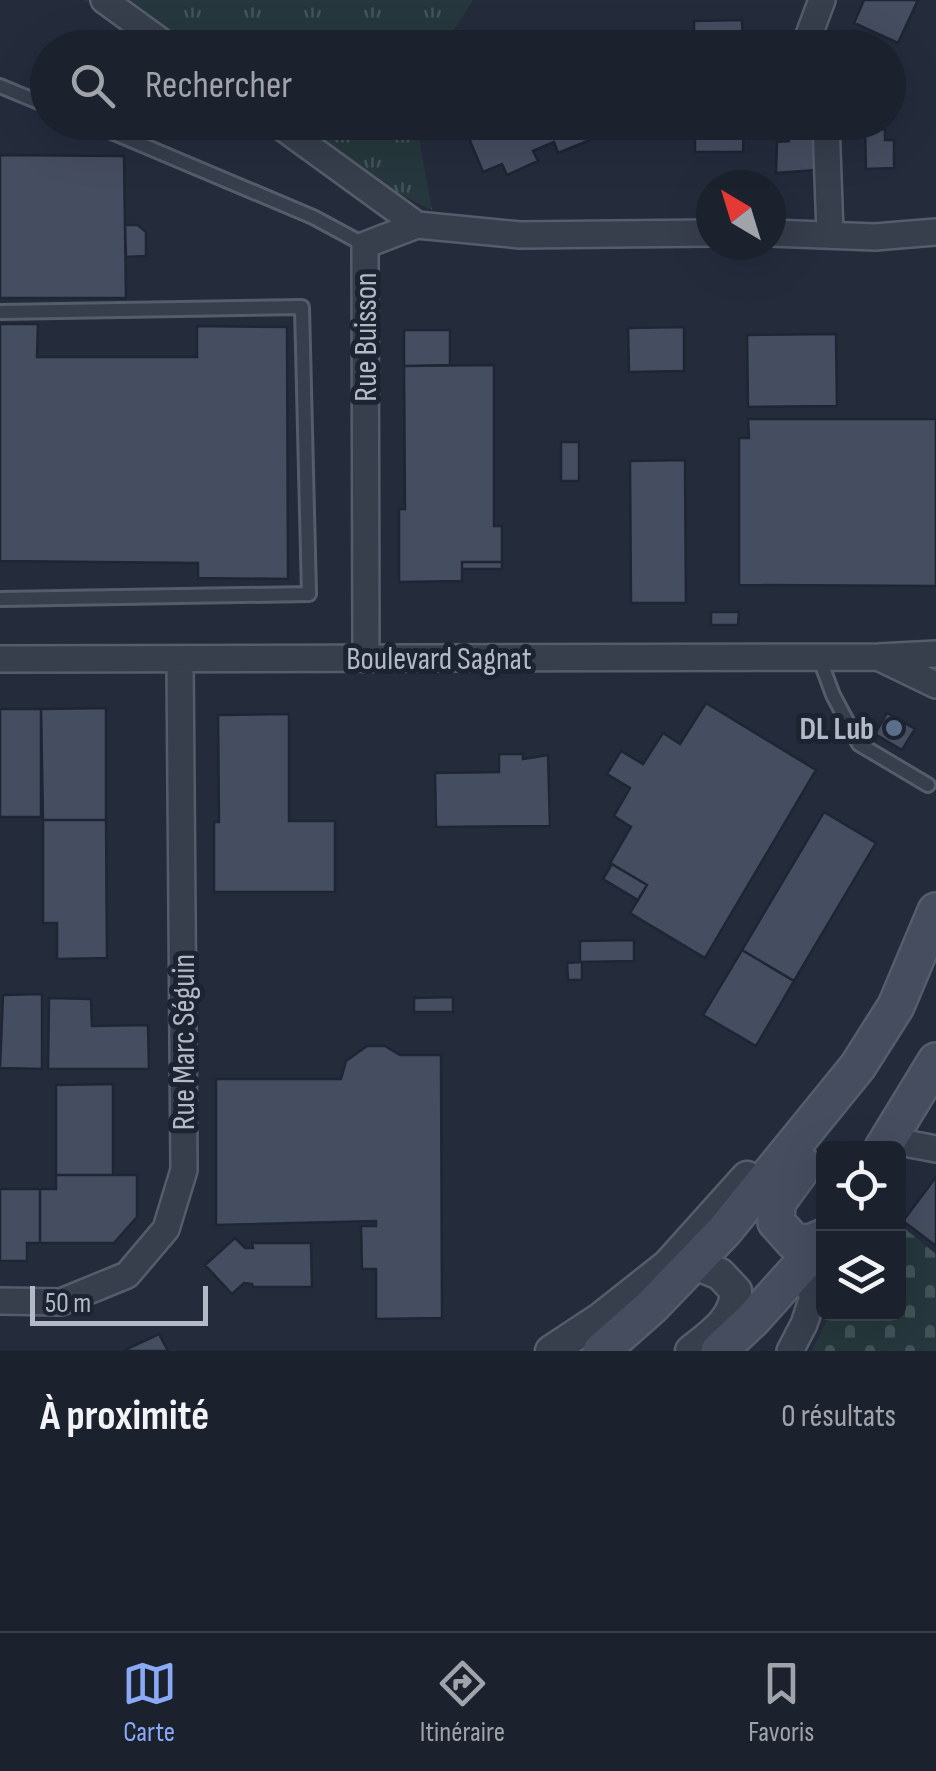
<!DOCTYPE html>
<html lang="fr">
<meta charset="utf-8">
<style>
:root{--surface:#1b212d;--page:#242935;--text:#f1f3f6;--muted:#a0a3aa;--line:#393e49;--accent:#8aaaf6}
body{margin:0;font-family:"Sofia Sans Condensed",sans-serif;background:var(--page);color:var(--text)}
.controls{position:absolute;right:30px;bottom:30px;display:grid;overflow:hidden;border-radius:15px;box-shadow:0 10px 40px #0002}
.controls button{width:90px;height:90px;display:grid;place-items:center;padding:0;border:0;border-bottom:2px solid var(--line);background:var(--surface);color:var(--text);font:50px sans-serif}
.compass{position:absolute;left:696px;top:170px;width:90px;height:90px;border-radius:50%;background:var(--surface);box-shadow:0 10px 40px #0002;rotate:322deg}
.scale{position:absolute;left:30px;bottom:25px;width:178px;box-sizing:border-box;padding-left:10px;border:5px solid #b3b9c7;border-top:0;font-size:28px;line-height:35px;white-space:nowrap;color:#b3b9c7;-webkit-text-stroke:8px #1c2331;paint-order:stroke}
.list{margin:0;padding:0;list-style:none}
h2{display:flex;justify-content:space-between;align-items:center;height:130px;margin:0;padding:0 40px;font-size:42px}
h2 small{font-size:32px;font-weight:400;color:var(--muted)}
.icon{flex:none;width:55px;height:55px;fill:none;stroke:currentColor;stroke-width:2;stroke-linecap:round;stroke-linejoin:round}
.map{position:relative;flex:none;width:936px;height:1351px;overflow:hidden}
.search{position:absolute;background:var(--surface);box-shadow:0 10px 40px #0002;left:30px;right:30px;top:30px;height:110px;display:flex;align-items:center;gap:25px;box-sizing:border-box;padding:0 35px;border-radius:55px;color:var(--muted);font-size:38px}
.sheet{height:280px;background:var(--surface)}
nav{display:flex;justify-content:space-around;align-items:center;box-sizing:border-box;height:140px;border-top:2px solid var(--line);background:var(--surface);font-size:28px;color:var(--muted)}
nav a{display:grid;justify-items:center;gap:5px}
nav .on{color:var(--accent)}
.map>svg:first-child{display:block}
</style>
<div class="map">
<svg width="936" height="1351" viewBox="0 0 936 1351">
<defs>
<pattern id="grass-tufts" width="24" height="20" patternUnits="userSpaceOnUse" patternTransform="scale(2.5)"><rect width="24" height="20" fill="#26383d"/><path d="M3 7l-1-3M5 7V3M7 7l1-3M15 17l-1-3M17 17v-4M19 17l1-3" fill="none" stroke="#435358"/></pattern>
<pattern id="cemetery-stones" width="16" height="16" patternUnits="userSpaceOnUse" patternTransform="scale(2.5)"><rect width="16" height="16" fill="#26383d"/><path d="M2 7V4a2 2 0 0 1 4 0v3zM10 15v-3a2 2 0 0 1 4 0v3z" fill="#435358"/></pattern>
</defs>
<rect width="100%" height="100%" fill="#242c3c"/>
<path fill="url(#grass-tufts)" d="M 84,0 L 473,0 L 442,48 L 159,47 Z
M 278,123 L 416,123 L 432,210 L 361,175 Z"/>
<path fill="url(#cemetery-stones)" d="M 899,1224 L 936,1254 L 936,1351 L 812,1351 L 830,1314 L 898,1314 Z"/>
<path fill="#454d60" stroke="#1e2533" stroke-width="2.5" d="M 864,0 L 918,0 L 898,43 L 854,23 Z
M 742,20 L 743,48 L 694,48 L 694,21 Z
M 466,122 L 601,122 L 585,129 L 590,140 L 558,153 L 554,142 L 533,151 L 538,161 L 507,175 L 502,164 L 483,172 L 463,124 Z
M 695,122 L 744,122 L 743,152 L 695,152 Z
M 813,125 L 816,170 L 776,173 L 777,142 L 789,141 L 788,126 Z
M 885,129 L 885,140 L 894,140 L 894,168 L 866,169 L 865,130 Z
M 0,155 L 124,156 L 126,298 L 0,298 Z
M 125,225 L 138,225 L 146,232 L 146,256 L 126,257 Z
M 0,324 L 38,324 L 37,357 L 197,357 L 197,326 L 287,327 L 288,579 L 198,578 L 198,563 L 0,561 Z
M 684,327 L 684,371 L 629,372 L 628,328 Z
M 404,330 L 450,330 L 450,365 L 404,366 Z
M 836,334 L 837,406 L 748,407 L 747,335 Z
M 494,365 L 494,526 L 502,526 L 502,562 L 462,562 L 462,581 L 399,582 L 399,509 L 405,509 L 404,366 Z
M 748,419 L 936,419 L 936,586 L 739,585 L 739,438 L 749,438 Z
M 561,442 L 579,442 L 579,481 L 561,481 Z
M 685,460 L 686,603 L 631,603 L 630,461 Z
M 462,562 L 502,562 L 502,569 L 462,569 Z
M 711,612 L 739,612 L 738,625 L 711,625 Z
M 706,703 L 816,770 L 705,958 L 630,913 L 647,885 L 610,863 L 631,827 L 614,816 L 630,788 L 607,774 L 621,751 L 643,764 L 663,733 L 680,744 Z
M 106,708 L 106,820 L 43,820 L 41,709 Z
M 0,709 L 41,709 L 41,817 L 0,817 Z
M 887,713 L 915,729 L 902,750 L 875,734 Z
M 289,714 L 289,821 L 335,821 L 335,892 L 214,892 L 214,822 L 219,822 L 218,715 Z
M 499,754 L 523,754 L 523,759 L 548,755 L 550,826 L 436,827 L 435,773 L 499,772 Z
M 824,812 L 876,843 L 794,981 L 742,950 Z
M 43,820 L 106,820 L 107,958 L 57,959 L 57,923 L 43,923 Z
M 612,864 L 647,885 L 638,900 L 603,879 Z
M 634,940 L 634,961 L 580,962 L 580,941 Z
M 742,950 L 794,981 L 756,1046 L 703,1015 Z
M 582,962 L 582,980 L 568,980 L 567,963 Z
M 42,994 L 42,1069 L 0,1068 L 3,995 Z
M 453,997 L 453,1012 L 414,1012 L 414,998 Z
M 49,998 L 91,999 L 92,1026 L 148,1025 L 149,1069 L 48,1069 Z
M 367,1046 L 385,1046 L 400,1055 L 441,1055 L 442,1318 L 376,1319 L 376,1269 L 362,1269 L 361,1226 L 376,1226 L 376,1221 L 216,1225 L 216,1079 L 341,1079 L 346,1061 Z
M 113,1084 L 113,1175 L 56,1175 L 56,1085 Z
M 56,1175 L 137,1175 L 137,1217 L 114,1243 L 40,1243 L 40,1189 L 56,1189 Z
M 936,1177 L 936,1246 L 903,1221 Z
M 0,1189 L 40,1189 L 40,1243 L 27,1243 L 27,1261 L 0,1261 Z
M 235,1238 L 245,1248 L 253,1248 L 252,1243 L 311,1243 L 312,1287 L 253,1287 L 252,1284 L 244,1283 L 232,1294 L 205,1265 Z
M 159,1334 L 168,1351 L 123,1351 Z"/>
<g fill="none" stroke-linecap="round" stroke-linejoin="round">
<g stroke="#555c6a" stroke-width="18">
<path id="service" d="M 0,86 L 48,106
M 88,122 L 313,217 L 365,245
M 0,312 L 302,307 L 309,594 L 0,599
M 819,657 L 833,695 L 859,744 L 928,785"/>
</g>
<g stroke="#555c6a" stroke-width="30">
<path id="minor" d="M 104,0 L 170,48
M 804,48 L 822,0
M 275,122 L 417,225
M 826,122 L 830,233
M 771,233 L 875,237 L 936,232
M 0,659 L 878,657 L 936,654
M 366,659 L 365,245 L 417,225 L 520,235 L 711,233
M 882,659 L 936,685
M 889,1140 L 936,1149
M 0,1301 L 61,1302 L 127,1275 L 166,1229 L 184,1170 L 180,659
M 790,1351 L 804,1324 L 813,1297 L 800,1268"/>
</g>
<g stroke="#555c6a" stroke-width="35">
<path id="tertiary" d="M 668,1265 L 747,1177
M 551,1351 L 601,1318 L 668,1265 L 693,1263 L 720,1274 L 736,1291 C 735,1320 712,1334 691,1351"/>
</g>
<g stroke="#555c6a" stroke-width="40">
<path id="secondary" d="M 883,1148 L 936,1061
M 804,1166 L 777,1203 L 776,1222 L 794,1242 L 810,1243 L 824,1237
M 601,1351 L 652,1306 L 724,1231 L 858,1066 L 896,1006 L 936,911
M 719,1351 L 753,1319 L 824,1240"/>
</g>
<use href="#service" stroke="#373e4c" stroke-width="12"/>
<use href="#minor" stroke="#373e4c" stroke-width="25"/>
<use href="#tertiary" stroke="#373e4c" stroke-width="30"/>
<use href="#secondary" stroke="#454d5f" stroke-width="35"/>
</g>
<circle fill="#5c6f8a" stroke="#1c2331" stroke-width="4" cx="894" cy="728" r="10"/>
<g text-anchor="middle" stroke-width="10" stroke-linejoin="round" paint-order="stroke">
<g font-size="32" fill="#b3b9c7" stroke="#1c2331">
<text transform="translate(365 337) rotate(-90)" y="11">Rue Buisson</text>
<text x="439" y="669">Boulevard Sagnat</text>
<text transform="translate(183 1042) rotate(-90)" y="11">Rue Marc Séguin</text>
</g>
<g font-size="32" font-weight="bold" fill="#b3b9c7" stroke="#1c2331" text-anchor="end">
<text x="874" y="739">DL Lub</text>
</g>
</g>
</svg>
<div class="controls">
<button><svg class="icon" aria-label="locate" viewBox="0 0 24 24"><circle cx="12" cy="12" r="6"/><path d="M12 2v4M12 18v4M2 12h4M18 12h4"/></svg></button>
<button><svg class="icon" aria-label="layers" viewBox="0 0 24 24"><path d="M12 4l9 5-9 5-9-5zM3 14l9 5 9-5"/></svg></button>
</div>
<svg class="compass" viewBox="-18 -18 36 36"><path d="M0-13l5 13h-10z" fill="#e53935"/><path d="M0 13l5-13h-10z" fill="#a0a3aa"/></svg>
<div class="scale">50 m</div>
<div class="search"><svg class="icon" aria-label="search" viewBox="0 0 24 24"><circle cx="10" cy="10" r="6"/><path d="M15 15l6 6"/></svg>Rechercher</div>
</div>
<section class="sheet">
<h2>À proximité<small>0 résultats</small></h2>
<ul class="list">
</ul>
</section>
<nav>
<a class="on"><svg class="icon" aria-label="map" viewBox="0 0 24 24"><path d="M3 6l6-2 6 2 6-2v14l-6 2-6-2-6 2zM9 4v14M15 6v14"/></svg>Carte</a>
<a><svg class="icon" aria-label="directions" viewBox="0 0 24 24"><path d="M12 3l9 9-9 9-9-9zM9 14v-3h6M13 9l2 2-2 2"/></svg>Itinéraire</a>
<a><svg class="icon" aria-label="saved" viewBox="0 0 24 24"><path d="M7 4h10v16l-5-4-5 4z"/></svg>Favoris</a>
</nav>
